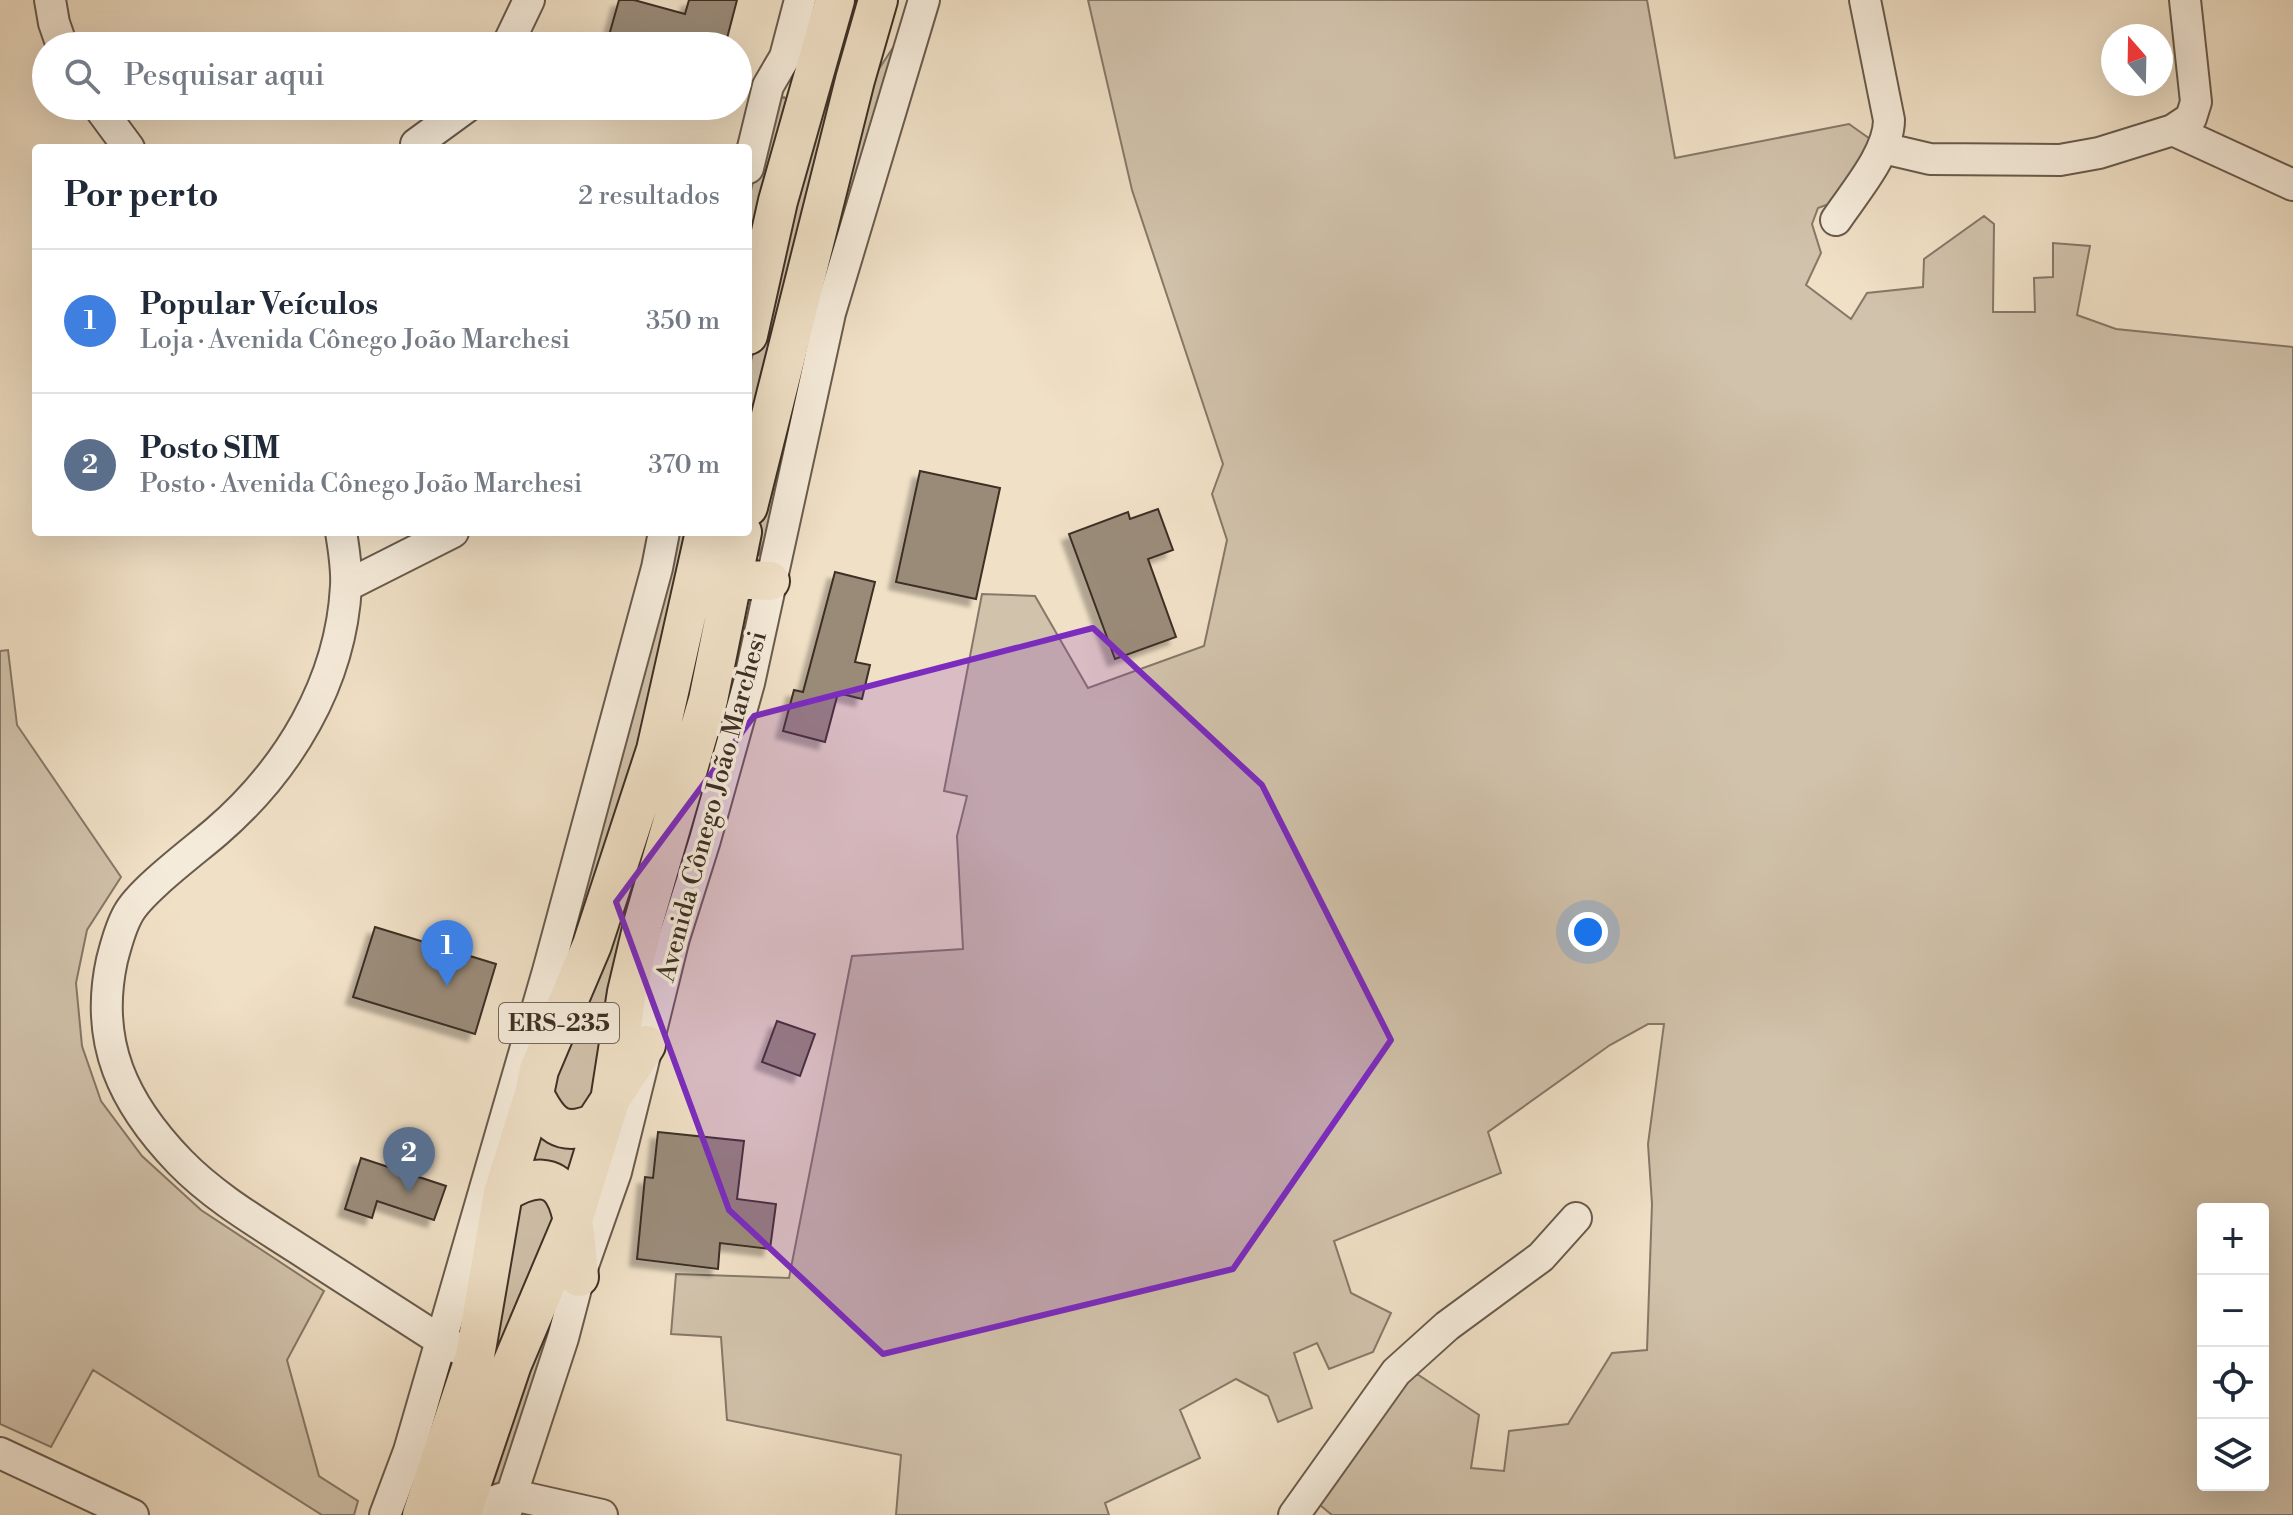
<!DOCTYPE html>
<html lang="pt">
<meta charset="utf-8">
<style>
:root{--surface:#fff;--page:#f6f6f7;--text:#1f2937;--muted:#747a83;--line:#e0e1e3;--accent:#8f2418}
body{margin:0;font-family:"Libre Bodoni",serif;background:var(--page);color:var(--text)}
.controls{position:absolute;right:24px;bottom:24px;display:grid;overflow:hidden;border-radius:8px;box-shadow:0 8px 32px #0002}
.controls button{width:72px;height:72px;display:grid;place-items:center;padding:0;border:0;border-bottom:2px solid var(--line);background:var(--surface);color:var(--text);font:40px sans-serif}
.compass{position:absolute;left:2101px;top:24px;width:72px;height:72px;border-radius:50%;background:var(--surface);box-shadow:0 8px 32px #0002;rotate:340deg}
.you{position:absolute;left:1588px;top:932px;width:28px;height:28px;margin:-20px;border:6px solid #fff;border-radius:50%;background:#1a73e8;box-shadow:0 0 0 12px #1a73e833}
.badge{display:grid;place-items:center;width:52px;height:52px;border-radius:50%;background:var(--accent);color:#fff;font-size:26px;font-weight:700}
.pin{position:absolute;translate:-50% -66px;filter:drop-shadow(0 2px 4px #0008)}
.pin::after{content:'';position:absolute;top:42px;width:28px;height:24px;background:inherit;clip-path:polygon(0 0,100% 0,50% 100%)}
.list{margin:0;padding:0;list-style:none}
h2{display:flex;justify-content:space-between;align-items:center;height:104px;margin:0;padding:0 32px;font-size:34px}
h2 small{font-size:26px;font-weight:400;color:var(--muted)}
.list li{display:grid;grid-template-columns:52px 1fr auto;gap:24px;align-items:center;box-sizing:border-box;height:144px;padding:0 32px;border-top:2px solid var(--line)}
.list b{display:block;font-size:30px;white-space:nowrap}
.list p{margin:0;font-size:26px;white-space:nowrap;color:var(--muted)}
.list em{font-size:26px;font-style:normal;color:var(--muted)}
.icon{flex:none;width:44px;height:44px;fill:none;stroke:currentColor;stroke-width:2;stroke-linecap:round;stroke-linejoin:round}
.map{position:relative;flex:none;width:2293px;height:1515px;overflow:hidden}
.search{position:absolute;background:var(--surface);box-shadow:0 8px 32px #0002;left:32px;top:32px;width:720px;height:88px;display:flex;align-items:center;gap:20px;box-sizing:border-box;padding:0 28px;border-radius:44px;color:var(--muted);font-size:30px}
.panel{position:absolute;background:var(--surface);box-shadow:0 8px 32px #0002;left:32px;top:144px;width:720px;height:392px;border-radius:8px}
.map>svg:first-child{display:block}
</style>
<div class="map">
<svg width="2293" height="1515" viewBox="0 0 2293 1515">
<defs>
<filter id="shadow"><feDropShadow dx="-7" dy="7" stdDeviation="2" flood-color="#0004"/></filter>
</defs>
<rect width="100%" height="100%" fill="#f0e0c6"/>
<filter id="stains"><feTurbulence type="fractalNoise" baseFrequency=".0025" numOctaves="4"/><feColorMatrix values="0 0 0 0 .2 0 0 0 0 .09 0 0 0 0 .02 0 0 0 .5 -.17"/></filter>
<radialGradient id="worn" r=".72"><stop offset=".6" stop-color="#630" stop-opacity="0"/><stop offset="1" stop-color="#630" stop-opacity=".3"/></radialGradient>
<path fill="#d1c2ab" stroke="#867868" stroke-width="2" fill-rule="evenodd" d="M 850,0 L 866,0 L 748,469 L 748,372 Z
M 1088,0 L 1647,0 L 1675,158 L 1849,124 L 1873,141 L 1837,201 L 1818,208 L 1812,224 L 1821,253 L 1806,285 L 1851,319 L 1867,293 L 1923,287 L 1924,259 L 1984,216 L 1994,224 L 1993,312 L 2035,312 L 2034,278 L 2053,277 L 2053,243 L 2090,246 L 2077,315 L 2116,329 L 2293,347 L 2293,1515 L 1332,1515 L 1320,1505 L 1398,1391 L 1417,1374 L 1479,1415 L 1471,1468 L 1504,1471 L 1509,1431 L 1568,1424 L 1612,1353 L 1647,1350 L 1652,1204 L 1648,1144 L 1664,1024 L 1648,1024 L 1610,1045 L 1488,1132 L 1501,1173 L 1334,1241 L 1351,1293 L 1391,1313 L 1373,1352 L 1329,1369 L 1317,1343 L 1294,1353 L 1312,1408 L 1278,1422 L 1268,1396 L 1236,1379 L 1180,1410 L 1200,1458 L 1105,1503 L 1109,1515 L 896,1515 L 901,1455 L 727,1420 L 721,1337 L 671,1334 L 676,1274 L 789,1278 L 852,956 L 963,949 L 957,836 L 967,796 L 944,791 L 982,594 L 1035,596 L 1088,688 L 1204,646 L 1227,540 L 1212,494 L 1223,464 L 1132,190 ZM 2203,1209 L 2263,1209 L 2263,1485 L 2203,1485 Z
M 898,40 L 831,275 L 767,532 L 759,555 L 748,555 L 871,81 Z
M 784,97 L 788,100 L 748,268 L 748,202 L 773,104 Z
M 673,532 L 693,532 L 656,699 L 539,1044 Z
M 715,532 L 735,532 L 591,1104 L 572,1116 L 547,1090 Z
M 8,650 L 17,725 L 121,877 L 87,930 L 76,983 L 82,1046 L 101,1101 L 142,1156 L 201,1210 L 324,1291 L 287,1360 L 319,1476 L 358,1501 L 354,1515 L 322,1515 L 93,1370 L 51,1447 L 0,1424 L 0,651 Z
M 533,1128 L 580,1141 L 572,1182 L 523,1167 Z
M 532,1188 L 558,1207 L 449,1515 L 434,1515 L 507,1224 Z
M 562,1292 L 502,1488 L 490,1492 L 497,1439 Z"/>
<path fill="#9a8b79" stroke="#3c2f25" stroke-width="2" filter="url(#shadow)" d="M 619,0 L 634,0 L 685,14 L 689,0 L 737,0 L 725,46 L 606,46 Z
M 920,471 L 1000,488 L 976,599 L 896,582 Z
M 1158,509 L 1173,550 L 1148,559 L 1176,637 L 1115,659 L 1069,534 L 1128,512 L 1130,519 Z
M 835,572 L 875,582 L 855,662 L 870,665 L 862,699 L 838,693 L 825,742 L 783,731 L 794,690 L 803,692 Z
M 375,927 L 496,964 L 475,1034 L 353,997 Z
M 777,1021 L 815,1034 L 800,1076 L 762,1062 Z
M 658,1132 L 744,1141 L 737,1199 L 776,1204 L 770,1249 L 720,1243 L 718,1269 L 637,1259 L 645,1177 L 653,1178 Z
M 361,1158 L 446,1186 L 434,1220 L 377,1201 L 372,1218 L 345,1209 Z"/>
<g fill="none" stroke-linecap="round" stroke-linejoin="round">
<g stroke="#695b4d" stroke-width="34">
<path id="minor" d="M 50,0 L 54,23 L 62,46
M 507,46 L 529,0
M 98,106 L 129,148
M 2173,130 L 2293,185
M 416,144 L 468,106
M 1883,148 L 1930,159 L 2060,160 L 2099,153 L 2173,130 L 2191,118 L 2196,102 L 2185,0
M 748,168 L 768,86 L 785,57 L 800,0
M 1836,220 C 1854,193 1889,153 1889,120 L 1865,0
M 341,532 C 344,550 347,569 346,586 C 341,683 288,770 216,832 C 194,851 140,891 128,914 C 120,928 116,945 112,960 C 94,1042 123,1103 180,1162 C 214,1197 257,1222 297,1248 C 345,1279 392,1309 440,1340 L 475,1356
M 346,586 L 453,532
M 0,1453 L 133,1515
M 462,1511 L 513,1495 L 602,1515
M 385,1515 L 409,1451 L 548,971 L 657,568 L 664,532
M 505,1515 L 563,1338 L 579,1277 L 616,1172 L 674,938 L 705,840 L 749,683 L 830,313 L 924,0
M 1294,1515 L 1396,1372 L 1447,1326 L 1541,1257 L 1576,1218"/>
</g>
<g stroke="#3c2f25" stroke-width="42">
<path id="major" d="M 748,335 L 778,201 L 835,0
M 748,507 L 855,80 L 878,0
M 732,579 L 770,581
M 534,1094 C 549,1124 561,1138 595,1123 L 646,1045
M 503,1193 C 576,1148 574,1226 579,1277
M 422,1515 L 475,1356 L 503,1193 L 534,1094 L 539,1070 L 592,945 L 656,750 L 705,532
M 461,1515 L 512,1364 L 573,1220 L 610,1101 L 627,992 L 644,920 L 708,700 L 742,532"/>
</g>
<use href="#minor" stroke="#f5ebda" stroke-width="30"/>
<use href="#major" stroke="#f0e0c6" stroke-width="38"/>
</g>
<path fill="#7b2cbf" fill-opacity="0.2" stroke="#7b2cbf" stroke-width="6" stroke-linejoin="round" d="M 1093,628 L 1262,785 L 1391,1040 L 1233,1269 L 883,1354 L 729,1210 L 616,902 L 754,716 Z"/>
<g text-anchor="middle" stroke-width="7" stroke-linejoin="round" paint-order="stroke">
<rect fill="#f5ebda" stroke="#74675b" stroke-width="2" x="499" y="1003" width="120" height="40" rx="6"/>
<g font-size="24" font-weight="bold" fill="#3c2f25">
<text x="559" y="1031">ERS-235</text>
</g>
<g font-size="26" fill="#3c2f25" stroke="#f5ebda">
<text transform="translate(711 806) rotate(-75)" y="9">Avenida Cônego João Marchesi</text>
</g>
</g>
<rect width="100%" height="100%" filter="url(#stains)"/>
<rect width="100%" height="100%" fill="url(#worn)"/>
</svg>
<div class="controls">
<button>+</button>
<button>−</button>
<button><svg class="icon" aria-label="locate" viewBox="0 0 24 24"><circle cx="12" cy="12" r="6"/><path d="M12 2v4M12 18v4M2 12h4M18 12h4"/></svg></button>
<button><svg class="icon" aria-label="layers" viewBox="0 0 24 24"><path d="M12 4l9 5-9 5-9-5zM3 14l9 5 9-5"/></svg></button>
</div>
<svg class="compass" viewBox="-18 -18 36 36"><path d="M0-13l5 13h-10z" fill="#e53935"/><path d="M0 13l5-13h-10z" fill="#747a83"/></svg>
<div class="you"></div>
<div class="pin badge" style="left:447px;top:986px;background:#3f7fe0">1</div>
<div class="pin badge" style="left:409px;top:1193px;background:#5c6f8a">2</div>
<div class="search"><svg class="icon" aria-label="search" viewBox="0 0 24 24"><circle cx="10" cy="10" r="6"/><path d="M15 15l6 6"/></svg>Pesquisar aqui</div>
<section class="panel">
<h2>Por perto<small>2 resultados</small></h2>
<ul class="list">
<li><span class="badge" style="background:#3f7fe0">1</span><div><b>Popular Veículos</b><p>Loja · Avenida Cônego João Marchesi</p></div><em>350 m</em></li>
<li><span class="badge" style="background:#5c6f8a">2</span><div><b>Posto SIM</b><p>Posto · Avenida Cônego João Marchesi</p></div><em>370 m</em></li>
</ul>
</section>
</div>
